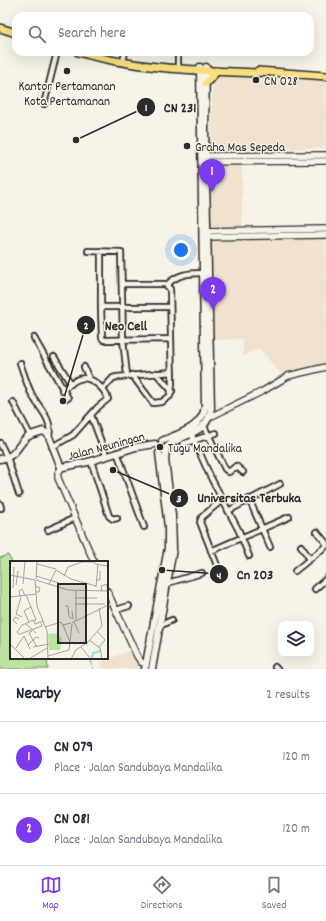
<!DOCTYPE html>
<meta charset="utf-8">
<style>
:root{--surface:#fff;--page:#f2f2f3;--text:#1f2937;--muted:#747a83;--line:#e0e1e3;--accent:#7c3aed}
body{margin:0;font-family:Dekko,sans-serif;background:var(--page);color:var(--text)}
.controls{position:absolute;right:12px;bottom:12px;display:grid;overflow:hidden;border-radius:8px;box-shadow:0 4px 16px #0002}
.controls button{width:36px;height:36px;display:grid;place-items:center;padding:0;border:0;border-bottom:1px solid var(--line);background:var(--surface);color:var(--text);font:20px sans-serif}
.you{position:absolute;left:181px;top:250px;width:14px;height:14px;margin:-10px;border:3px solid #fff;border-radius:50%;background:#1a73e8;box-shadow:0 0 0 6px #1a73e833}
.badge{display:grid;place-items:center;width:26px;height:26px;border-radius:50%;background:var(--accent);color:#fff;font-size:13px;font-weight:700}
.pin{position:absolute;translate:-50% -33px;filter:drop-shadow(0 1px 2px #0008)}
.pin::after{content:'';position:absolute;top:21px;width:14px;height:12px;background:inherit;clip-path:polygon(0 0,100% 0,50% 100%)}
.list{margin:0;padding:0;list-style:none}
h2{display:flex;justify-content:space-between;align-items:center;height:52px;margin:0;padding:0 16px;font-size:17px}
h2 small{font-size:13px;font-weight:400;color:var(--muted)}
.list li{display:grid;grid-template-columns:26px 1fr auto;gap:12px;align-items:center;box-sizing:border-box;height:72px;padding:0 16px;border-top:1px solid var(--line)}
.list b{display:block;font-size:15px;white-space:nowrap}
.list p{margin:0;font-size:13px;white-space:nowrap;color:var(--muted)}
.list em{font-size:13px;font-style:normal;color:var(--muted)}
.icon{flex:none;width:22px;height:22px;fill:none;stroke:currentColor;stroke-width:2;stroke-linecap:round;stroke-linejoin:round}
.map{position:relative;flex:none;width:326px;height:669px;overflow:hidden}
.search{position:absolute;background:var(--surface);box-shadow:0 4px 16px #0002;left:12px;right:12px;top:12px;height:44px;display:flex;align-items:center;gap:10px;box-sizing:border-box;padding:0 14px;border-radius:12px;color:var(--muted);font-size:15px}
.sheet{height:196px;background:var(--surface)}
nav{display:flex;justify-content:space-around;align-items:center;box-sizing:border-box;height:56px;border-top:1px solid var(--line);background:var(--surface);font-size:11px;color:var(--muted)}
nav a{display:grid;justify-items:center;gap:2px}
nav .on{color:var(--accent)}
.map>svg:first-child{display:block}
</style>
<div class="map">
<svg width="326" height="669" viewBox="0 0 326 669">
<rect width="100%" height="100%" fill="#f7f3e8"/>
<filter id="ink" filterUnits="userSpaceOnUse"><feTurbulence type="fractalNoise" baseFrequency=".025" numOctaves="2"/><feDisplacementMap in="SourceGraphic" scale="8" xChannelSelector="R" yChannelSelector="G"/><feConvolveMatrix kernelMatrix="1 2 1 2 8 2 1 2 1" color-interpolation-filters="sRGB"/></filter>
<g filter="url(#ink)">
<path fill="#f0e2ce" d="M 219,76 L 326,80 L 326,148 L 210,149 L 212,88 Z
M 209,166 L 242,166 L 242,227 L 210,227 Z
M 326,238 L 326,363 L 317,368 L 280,373 L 259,348 L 243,356 L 243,339 L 212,340 L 211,239 Z
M 132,649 L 143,665 L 142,669 L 103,669 L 100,663 Z"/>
<path fill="#bce4a0" stroke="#748866" d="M 8,555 L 12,562 L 11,658 L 47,658 L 48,669 L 0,669 L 0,558 Z"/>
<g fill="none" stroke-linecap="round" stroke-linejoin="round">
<path stroke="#68989e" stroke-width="1" d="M 91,659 L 93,669"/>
<g stroke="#2b2b2b" stroke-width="8">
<path id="minor" d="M 123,62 L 125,52
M 178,66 L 178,52
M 44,104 L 57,52
M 88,251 L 121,252 L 123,340 L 127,375
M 101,251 L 101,307 L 170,307
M 122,284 L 165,284 L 170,289 L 172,385 L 170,396 L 162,402 L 153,403 L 132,375
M 167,285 C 177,274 189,273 203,273
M 101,307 L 102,338 L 104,340 L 171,339
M 34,338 L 68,398
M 54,357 L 71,384
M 20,363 C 24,374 27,385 32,395 C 39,408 53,420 49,435
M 84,367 L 89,379
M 156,373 L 172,391
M 104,388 L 113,378 L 117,377 L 172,372
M 13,402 L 30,435
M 91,415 L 106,455
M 204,426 L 225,469 L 229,472 L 236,466 L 243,472
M 191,433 L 210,476 L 239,531 L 249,556
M 0,443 L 7,457 L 19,494
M 183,444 L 216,433
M 52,447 L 73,435 L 98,407 L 108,399 C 105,389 91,375 79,379 C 73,381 67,386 62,390
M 117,452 L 144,527
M 91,461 L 109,516 L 113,519 L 117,518
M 249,499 L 270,547
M 0,504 L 1,508
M 228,511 L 280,484
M 48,530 L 75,518
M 317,532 L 326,543
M 301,546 L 310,559
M 211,551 L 289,517
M 218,568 L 200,522 L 202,517 L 222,500
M 295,571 L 326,546
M 164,584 L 202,573
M 315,589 L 326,579
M 116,610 L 129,606
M 159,626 L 172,620
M 275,667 L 277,669"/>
</g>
<g stroke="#2b2b2b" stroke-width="8">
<path id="tertiary" d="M 201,156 L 326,155
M 202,162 L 326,161
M 204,231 L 326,229
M 204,237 L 326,235
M 210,417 L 263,391 L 288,376 L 326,367
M 62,467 L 58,473 L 58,478 L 94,562
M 107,591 L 137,656 L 141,662 L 146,664"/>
</g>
<g stroke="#2b2b2b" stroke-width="9">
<path id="secondary" d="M 162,441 C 180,433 202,428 205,407 L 200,67
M 167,447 C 184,432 208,435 211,408 L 205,131 L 206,67
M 0,459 C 18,456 16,446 27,437 C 31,434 38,433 43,431 L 48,434 L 60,465 L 63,467 L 88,462 L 136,447 L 155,444
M 145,669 L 168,548 L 168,527 L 159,453
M 152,669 L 173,549 L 172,515 L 165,460 L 166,450"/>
</g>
<g stroke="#2b2b2b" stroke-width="10">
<path id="trunk" d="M 0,28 L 16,33
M 78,52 C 135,69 196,70 255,73 L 262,72
M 258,71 L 326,76
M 206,83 L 217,71"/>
</g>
<use href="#minor" stroke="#f7f3e8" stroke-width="4.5"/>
<use href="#tertiary" stroke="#f7f3e8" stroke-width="5.5"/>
<use href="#secondary" stroke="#f7f3e8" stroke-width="6"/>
<use href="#trunk" stroke="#f9e181" stroke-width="7"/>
</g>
</g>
<g fill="#2b2b2b" stroke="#f7f3e8" stroke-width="1.5">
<circle cx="67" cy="71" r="4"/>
<circle cx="256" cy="80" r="4"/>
<circle cx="187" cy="146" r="4"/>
<circle cx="160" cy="447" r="4"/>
</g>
<g text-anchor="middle" stroke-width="3" stroke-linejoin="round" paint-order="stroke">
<g font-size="13" fill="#2b2b2b" stroke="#f7f3e8" text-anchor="start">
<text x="264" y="85">CN 028</text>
<text x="67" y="90" text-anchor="middle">Kantor Pertamanan<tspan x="67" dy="15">Kota Pertamanan</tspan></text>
<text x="195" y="151">Graha Mas Sepeda</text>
<text x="168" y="452">Tugu Mandalika</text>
</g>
<g font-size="13" fill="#2b2b2b" stroke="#f7f3e8">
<text transform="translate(106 445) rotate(-15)" y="5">Jalan Neuningan</text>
</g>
</g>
<g transform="translate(10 561)">
<rect width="98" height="98" fill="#f7f3e8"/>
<path d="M 48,72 L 52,78 L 50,89 L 39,89 L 38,73 Z" fill="#bce4a0"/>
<path fill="none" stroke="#90e0ea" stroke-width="2" d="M 82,98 L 83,92 L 90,90"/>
<path fill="none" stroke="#a5a39c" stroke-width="1" d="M 27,3 L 46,8M 0,14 L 1,0M 0,14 L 25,19M 26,15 L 49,22M 54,15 L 58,6 L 72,1 L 84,1 L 85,3 L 98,5M 26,18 L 27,0M 25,19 L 27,45 L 37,70 L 38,98M 26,19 L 58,29 L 98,30M 86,19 L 90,19 L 90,10M 13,23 L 15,0M 39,23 L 46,9 L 61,18 L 86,25M 97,23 L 98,39M 6,24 L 8,10M 25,25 L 30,27 L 29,31 L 26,31M 86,26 L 88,3M 3,27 L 4,6M 92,30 L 91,25 L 98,23M 16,34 L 21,46 L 14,50 L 19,61M 0,36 L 26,33M 10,36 L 9,30 L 12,28 L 15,35M 11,36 L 6,53 L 12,56M 65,37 L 87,37M 65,43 L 95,43M 55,45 L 58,45 L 59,56M 21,46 L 26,59 L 24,60M 59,56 L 63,58 L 62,50M 66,60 L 98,44M 64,61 L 69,72M 62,62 L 66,59 L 66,29M 7,63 L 3,59 L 5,56 L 9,58M 16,63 L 26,72M 13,64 L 23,59 L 25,63 L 33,60M 53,64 L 60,81M 35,66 L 51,61 L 53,64 L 61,62M 22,70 L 19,72 L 27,86M 87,70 L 95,79 L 89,86M 10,73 L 32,65 L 31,62M 10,74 L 7,71 L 13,63M 79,79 L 90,87 L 92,98M 0,83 L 15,98M 18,84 L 26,76 L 29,77M 23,86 L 39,83M 71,86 L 80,97M 6,87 L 14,75 L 20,88M 38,95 L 59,89 L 62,63M 19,98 L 37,87M 61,98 L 66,89 L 78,81 L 92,65 L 89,47"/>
<path fill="#2b2b2b" fill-opacity="0.15" stroke="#2b2b2b" stroke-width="2" d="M 48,23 L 76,23 L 76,82 L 48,82 Z"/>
<rect width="98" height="98" fill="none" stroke="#2b2b2b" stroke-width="2"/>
</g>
<path fill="none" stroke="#2b2b2b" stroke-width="1.5" d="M76 140L146 107M63 401L86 325M113 470L179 498M162 570L219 574"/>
<g fill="#2b2b2b" stroke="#f7f3e8" stroke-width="1.5">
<circle cx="76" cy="140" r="4"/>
<circle cx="63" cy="401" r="4"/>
<circle cx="113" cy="470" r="4"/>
<circle cx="162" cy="570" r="4"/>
<circle cx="146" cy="107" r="10"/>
<circle cx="86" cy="325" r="10"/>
<circle cx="179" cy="498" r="10"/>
<circle cx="219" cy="574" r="10"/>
</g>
<g font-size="12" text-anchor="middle" font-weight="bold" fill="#fff">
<text x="146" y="111">1</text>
<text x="86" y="329">2</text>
<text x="179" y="502">3</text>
<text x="219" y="579">4</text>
</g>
<g font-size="14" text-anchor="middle" font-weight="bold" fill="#2b2b2b" stroke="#f7f3e8" stroke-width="3" stroke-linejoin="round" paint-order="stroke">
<text x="180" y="112">CN 231</text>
<text x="126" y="330">Neo Cell</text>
<text x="249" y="502">Universitas Terbuka</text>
<text x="255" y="579">Cn 203</text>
</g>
</svg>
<div class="controls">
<button><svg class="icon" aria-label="layers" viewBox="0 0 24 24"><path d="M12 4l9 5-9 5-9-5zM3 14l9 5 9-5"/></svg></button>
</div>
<div class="you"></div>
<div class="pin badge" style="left:212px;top:192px">1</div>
<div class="pin badge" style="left:213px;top:310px">2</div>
<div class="search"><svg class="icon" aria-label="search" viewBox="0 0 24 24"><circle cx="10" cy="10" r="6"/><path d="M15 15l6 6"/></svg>Search here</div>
</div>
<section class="sheet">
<h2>Nearby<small>2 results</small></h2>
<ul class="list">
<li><span class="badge">1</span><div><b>CN 079</b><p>Place · Jalan Sandubaya Mandalika</p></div><em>120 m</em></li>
<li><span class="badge">2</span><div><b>CN 081</b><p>Place · Jalan Sandubaya Mandalika</p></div><em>120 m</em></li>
</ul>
</section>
<nav>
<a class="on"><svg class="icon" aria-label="map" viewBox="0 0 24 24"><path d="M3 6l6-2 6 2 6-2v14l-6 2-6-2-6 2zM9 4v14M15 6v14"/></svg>Map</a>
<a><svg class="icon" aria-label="directions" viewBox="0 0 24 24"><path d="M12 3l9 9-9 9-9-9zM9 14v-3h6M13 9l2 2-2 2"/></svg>Directions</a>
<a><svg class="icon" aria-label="saved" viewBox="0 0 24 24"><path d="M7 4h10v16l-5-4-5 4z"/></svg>Saved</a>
</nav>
